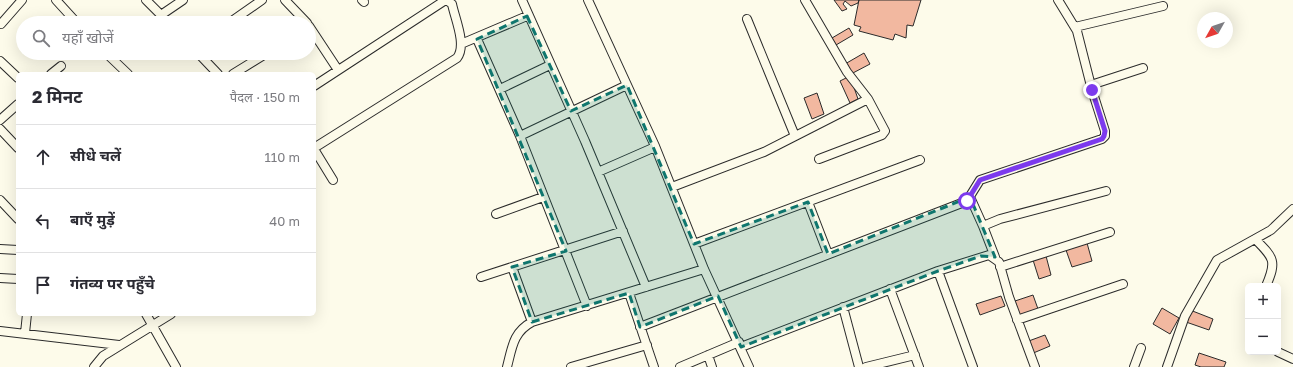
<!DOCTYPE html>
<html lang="hi">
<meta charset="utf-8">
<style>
:root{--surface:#fff;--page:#f7f7f7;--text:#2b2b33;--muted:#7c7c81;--line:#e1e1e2}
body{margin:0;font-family:"Golos Text","Noto Sans Devanagari",sans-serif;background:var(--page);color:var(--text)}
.controls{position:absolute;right:12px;bottom:12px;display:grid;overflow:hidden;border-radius:6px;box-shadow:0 4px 16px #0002}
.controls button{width:36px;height:36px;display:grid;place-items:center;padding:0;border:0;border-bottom:1px solid var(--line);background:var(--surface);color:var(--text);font:20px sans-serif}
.compass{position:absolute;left:1197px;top:12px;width:36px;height:36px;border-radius:50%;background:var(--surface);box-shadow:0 4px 16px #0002;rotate:230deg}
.stop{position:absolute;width:12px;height:12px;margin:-9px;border:3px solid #7c3aed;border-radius:50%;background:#fff}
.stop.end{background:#7c3aed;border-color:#fff;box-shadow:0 1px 4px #0008}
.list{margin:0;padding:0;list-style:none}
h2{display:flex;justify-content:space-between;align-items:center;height:52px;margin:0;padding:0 16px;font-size:17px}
h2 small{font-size:13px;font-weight:400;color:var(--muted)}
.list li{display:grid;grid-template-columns:26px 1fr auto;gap:12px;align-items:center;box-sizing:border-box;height:64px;padding:0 16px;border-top:1px solid var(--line)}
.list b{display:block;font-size:15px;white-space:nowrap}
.list em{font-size:13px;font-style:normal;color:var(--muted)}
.icon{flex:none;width:22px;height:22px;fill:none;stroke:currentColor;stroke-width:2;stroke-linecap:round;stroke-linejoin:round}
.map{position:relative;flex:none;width:1293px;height:367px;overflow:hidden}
.search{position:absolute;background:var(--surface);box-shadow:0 4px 16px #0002;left:16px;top:16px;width:300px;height:44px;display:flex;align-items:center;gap:10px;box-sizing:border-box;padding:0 14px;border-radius:22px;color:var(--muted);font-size:15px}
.panel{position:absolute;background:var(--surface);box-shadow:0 4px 16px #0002;left:16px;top:72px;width:300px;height:244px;border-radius:6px}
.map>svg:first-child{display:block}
</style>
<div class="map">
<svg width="1293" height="367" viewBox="0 0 1293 367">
<rect width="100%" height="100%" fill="#fdfbea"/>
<path fill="#f2b8a0" stroke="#2b2b2b" d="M 834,0 L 859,0 L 858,3 L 851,6 L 845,1 L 843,4 L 847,9 L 842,11 Z
M 859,0 L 921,0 L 913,26 L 907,25 L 906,38 L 895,34 L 893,40 L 859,31 L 861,27 L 854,25 Z
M 849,28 L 853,35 L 836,45 L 832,38 Z
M 864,53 L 870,64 L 851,74 L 845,64 Z
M 850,76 L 858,99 L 850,103 L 840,81 Z
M 817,93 L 824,114 L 812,119 L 804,98 Z
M 1087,243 L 1092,261 L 1072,267 L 1066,250 Z
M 1046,256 L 1051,275 L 1039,279 L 1033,260 Z
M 1033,295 L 1038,309 L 1018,316 L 1012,302 Z
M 1001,296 L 1005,306 L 980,315 L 976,304 Z
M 1162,308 L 1179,318 L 1170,334 L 1153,324 Z
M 1190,310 L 1213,319 L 1209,330 L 1186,322 Z
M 1045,335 L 1050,346 L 1031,354 L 1026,342 Z
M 1199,353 L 1226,362 L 1224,367 L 1201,367 L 1195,365 Z"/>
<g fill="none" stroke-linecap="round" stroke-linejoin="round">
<g stroke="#2b2b2b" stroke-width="10">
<path id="minor" d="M 56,0 L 77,23
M 146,0 L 169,23
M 285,0 L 307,23
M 362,0 L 364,2
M 522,0 L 585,141 L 646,287
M 588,0 L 655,146 L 704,269 L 749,367
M 161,15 L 183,0
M 747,19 L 795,136
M 229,23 L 262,0
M 1,24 L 22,0
M 309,26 L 338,70
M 1075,27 L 1163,6
M 477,39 L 520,136 L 587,306
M 461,44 L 527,16
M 106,53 L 128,74
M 198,53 L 218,74
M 0,61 L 18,78
M 51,74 L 61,66
M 233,74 L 267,53
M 1091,85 L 1143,68
M 314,86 L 444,1 L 448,1 L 452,4 C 455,19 467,45 457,58 L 314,148
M 500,89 L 550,65
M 0,120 L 18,104
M 0,129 L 18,148
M 520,136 L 627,85
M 314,149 L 333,180
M 819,159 L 882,135 L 885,131 L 868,99
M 598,172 L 655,147
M 672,187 L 764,152 L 868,99 L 847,72 L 805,0
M 970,197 L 983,226
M 0,200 L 18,219
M 808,202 L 828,254
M 496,214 L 543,197
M 1255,239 C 1274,258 1277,261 1266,286
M 694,244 L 920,160
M 0,249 L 18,250
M 995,257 L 983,226 L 1000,219 L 1106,191
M 512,267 L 532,322
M 1000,267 L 1110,232
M 938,271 L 973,367
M 481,277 L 623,231
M 0,278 L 18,279
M 890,289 L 919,367
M 629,293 L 654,367
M 843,307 L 859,367
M 146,314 L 176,367
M 1017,320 L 1123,284
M 640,327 L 967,201 L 980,180 L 1102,139 L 1105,136 L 1105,131 L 1092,90 L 1077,31 L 1058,0
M 0,331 L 119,345
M 25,333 L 27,314
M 741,347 L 938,271 L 989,255 L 999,262 L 1009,297 L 1035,367
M 1278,352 L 1293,359
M 708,355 L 712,367
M 94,367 L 103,356 L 171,314
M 507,367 C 512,348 513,332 532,322 L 704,269
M 571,367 L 647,345
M 680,367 L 739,342
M 866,367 L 915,355
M 1134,367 L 1141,348
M 1167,367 L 1185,316 L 1217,260 L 1271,230 L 1293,209"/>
</g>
<use href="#minor" stroke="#fdfbea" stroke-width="8"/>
</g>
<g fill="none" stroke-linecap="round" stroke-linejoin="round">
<path stroke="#7c3aed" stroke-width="5" d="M 967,201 L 980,180 L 1102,139 L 1104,136 L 1105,131 L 1092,90"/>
</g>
<path fill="#0f766e" fill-opacity="0.2" stroke="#0f766e" stroke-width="3" stroke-dasharray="8 5" stroke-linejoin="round" d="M 527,16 L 571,111 L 627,85 L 694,244 L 808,202 L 828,254 L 970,197 L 995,257 L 981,256 L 938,271 L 741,347 L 718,296 L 640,327 L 629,293 L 532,322 L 512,267 L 566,251 L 477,39 Z"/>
</svg>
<div class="controls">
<button>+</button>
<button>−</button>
</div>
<svg class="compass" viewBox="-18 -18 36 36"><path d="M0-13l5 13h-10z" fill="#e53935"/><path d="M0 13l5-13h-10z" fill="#7c7c81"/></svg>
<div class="stop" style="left:967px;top:201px"></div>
<div class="stop end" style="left:1092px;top:90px"></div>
<div class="search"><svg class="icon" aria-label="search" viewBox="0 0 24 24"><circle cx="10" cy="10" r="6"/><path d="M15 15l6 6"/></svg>यहाँ खोजें</div>
<section class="panel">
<h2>2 मिनट<small>पैदल · 150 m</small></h2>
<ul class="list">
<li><svg class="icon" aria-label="ahead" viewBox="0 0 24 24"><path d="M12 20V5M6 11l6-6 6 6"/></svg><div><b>सीधे चलें</b></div><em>110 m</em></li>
<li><svg class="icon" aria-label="left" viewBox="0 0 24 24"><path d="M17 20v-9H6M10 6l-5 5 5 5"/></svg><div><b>बाएँ मुड़ें</b></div><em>40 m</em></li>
<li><svg class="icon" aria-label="arrive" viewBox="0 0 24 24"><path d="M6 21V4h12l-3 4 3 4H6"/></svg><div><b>गंतव्य पर पहुँचे</b></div></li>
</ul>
</section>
</div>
